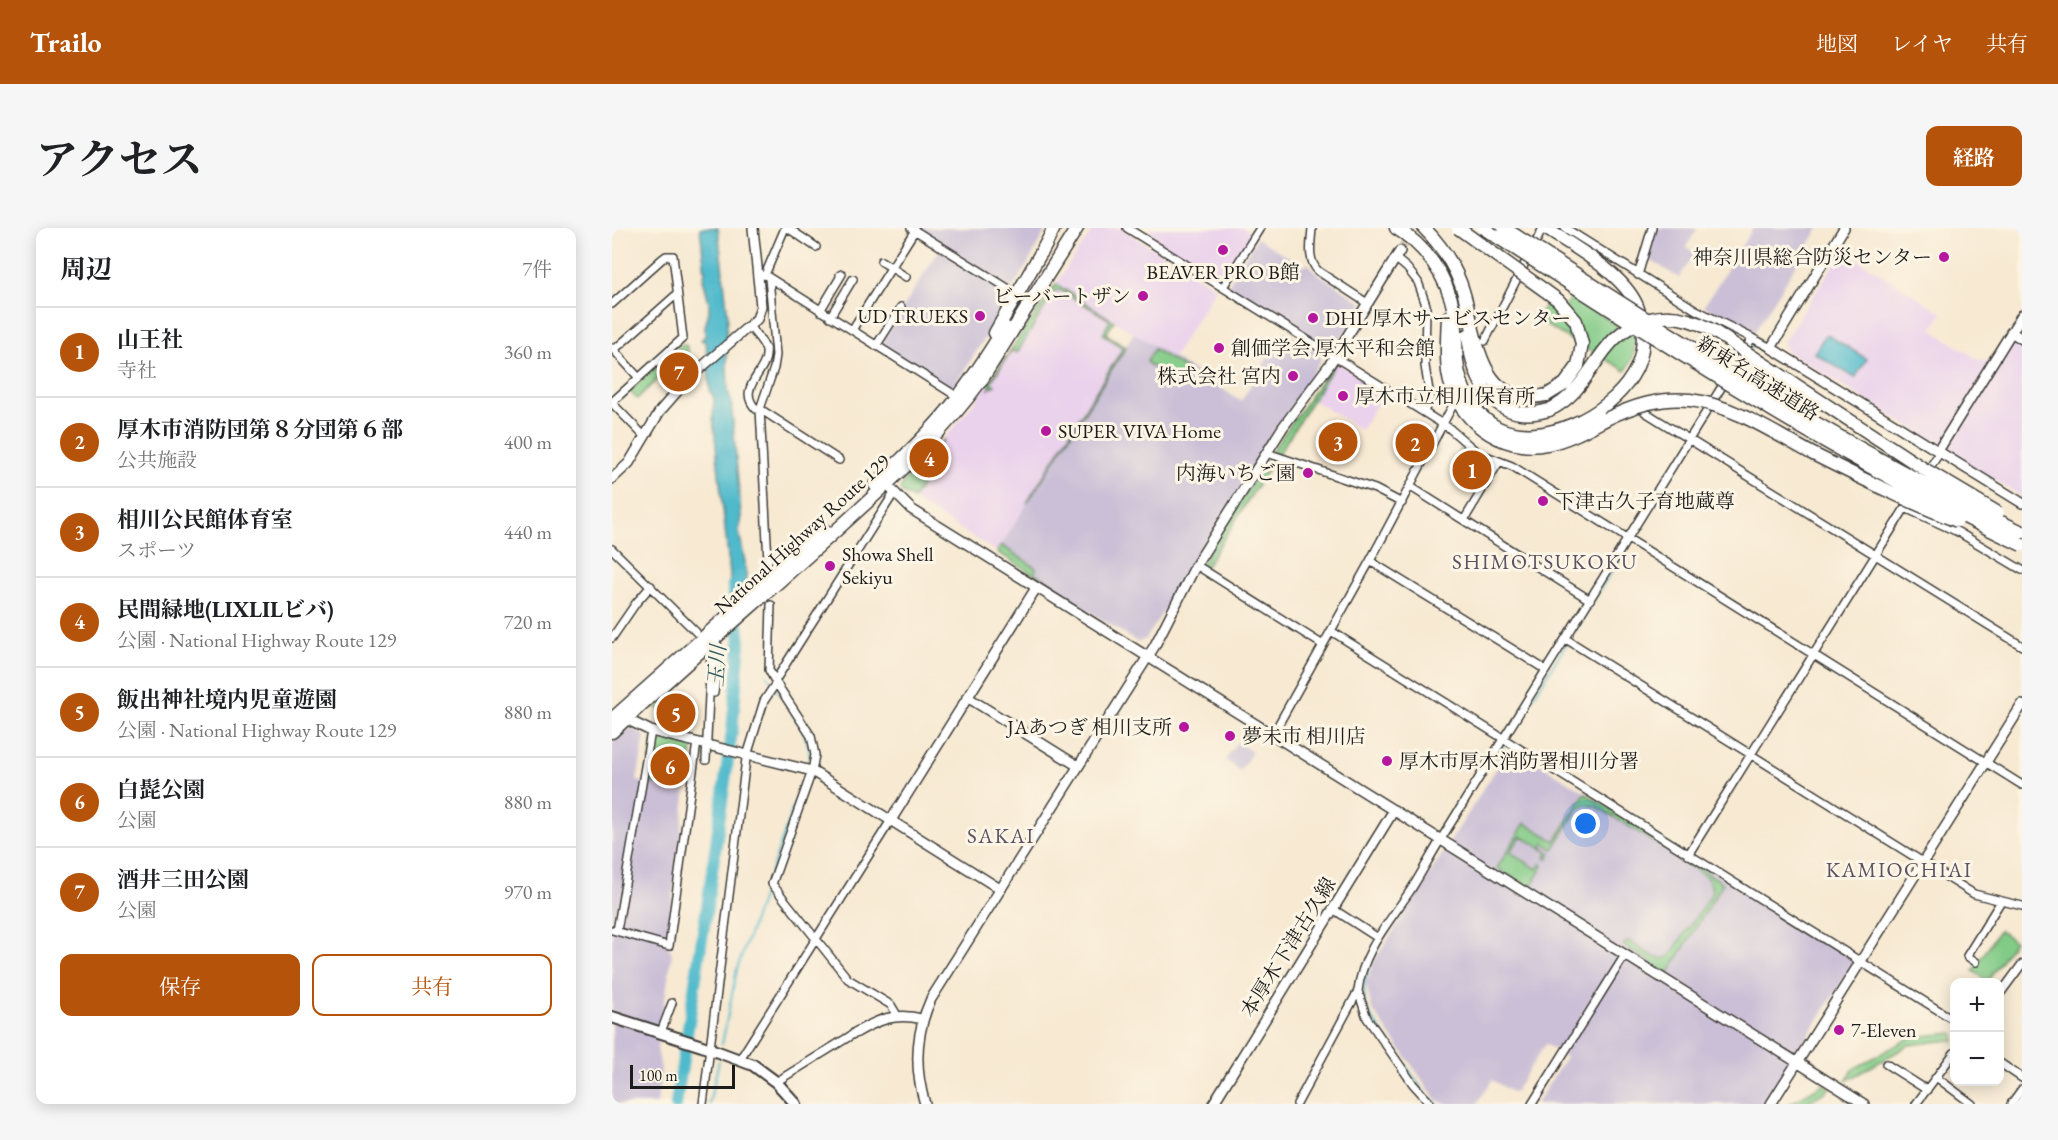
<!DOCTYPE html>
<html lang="ja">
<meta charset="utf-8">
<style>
:root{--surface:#fff;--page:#f6f6f6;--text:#202124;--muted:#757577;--line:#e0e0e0;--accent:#b45309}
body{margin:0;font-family:"EB Garamond","Noto Serif JP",serif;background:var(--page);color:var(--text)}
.controls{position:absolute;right:18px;bottom:18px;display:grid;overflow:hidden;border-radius:12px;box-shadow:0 3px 15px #0003}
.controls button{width:54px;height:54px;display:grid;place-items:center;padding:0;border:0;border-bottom:2px solid var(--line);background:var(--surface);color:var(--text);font:30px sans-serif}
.scale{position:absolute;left:18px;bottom:15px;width:105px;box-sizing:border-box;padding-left:6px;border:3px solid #1c1c1c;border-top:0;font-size:16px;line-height:21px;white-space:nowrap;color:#1c1c1c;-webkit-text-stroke:4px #fcf5e5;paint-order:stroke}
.you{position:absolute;left:974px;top:596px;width:21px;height:21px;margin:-15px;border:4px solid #fff;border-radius:50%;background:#1a73e8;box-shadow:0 0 0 9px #1a73e833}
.badge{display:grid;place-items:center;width:39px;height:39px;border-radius:50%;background:var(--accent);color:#fff;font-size:20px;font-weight:700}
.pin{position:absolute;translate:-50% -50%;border:3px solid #fff;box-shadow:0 2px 6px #0006}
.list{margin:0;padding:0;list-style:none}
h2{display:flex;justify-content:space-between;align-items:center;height:78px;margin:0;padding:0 24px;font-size:26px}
h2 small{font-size:20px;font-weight:400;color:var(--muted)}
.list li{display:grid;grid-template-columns:39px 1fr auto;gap:18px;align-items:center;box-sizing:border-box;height:90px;padding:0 24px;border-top:2px solid var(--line)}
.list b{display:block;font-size:22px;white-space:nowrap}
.list p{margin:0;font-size:20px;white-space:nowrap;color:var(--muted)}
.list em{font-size:20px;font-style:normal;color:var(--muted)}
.actions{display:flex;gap:12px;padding:18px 24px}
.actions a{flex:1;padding:14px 0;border:2px solid var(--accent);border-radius:12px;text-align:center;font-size:21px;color:var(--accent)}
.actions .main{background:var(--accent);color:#fff}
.map{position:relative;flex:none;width:1410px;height:876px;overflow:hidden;border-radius:12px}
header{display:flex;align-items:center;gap:36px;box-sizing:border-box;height:84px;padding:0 30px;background:var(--accent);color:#fff}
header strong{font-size:28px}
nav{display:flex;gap:33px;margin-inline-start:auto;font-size:21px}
.intro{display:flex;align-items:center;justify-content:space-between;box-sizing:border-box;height:144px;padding:0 36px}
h1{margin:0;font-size:42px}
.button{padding:15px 27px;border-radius:12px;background:var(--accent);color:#fff;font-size:21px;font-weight:700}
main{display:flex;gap:36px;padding:0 36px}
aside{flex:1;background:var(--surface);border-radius:12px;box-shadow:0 3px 15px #0003}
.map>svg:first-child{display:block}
</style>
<header>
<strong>Trailo</strong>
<nav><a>地図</a><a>レイヤ</a><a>共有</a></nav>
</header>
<div class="intro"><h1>アクセス</h1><a class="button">経路</a></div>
<main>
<aside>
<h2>周辺<small>7件</small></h2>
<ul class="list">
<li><span class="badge">1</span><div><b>山王社</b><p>寺社</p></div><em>360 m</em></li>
<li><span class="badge">2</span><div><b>厚木市消防団第８分団第６部</b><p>公共施設</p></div><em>400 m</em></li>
<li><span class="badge">3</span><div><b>相川公民館体育室</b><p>スポーツ</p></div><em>440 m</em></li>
<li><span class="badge">4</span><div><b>民間緑地(LIXLILビバ)</b><p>公園 · National Highway Route 129</p></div><em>720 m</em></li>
<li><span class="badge">5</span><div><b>飯出神社境内児童遊園</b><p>公園 · National Highway Route 129</p></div><em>880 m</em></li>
<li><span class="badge">6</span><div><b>白髭公園</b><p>公園</p></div><em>880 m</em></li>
<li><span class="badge">7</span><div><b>酒井三田公園</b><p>公園</p></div><em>970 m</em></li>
</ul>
<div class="actions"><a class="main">保存</a><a>共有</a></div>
</aside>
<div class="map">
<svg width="1410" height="876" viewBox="0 0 1410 876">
<rect width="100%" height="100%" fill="#fcf5e5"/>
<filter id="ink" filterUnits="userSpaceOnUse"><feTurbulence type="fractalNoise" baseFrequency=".0167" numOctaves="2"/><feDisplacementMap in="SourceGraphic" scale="12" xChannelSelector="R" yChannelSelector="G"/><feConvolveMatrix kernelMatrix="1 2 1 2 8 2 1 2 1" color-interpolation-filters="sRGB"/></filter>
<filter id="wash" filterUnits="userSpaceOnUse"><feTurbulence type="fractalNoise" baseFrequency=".008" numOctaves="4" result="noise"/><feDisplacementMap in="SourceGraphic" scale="24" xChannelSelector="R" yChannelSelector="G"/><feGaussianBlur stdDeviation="1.35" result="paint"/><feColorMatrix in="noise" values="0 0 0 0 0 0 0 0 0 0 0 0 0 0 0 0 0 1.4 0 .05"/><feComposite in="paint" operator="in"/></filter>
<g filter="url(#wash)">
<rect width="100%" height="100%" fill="#f7e9d2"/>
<path fill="#ead1ec" d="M 482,0 L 508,0 L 604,60 L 561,130 L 502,93 L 494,106 L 514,119 L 385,324 L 289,264 L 288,261 L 296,249 L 339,203 L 365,171 Z
M 540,0 L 631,0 L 642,7 L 612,54 L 609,55 L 535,8 Z
M 1231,22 L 1330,85 L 1320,102 L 1368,133 L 1388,133 L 1399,116 L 1410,116 L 1410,269 L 1337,224 L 1335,218 L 1324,211 L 1319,212 L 1173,122 L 1172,113 Z
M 725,134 L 772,164 L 749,202 L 701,172 Z"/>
<path fill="#cabfd6" d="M 302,0 L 435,0 L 414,39 L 401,59 L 398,60 Z
M 1043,0 L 1082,0 L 1085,2 L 1074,19 L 1083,25 L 1067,50 L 1035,30 Z
M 1141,0 L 1207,0 L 1143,103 L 1137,106 L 1092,78 Z
M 645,10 L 693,39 L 696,35 L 702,43 L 751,75 L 721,123 L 719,124 L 617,60 L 617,56 Z
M 328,21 L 395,64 L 396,67 L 376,105 L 339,163 L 268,116 Z
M 672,103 L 707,124 L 709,132 L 572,349 L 534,411 L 525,414 L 385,324 L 522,105 L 629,173 Z
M 16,501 L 23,502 L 33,508 L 25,553 L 74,561 L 55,714 L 60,726 L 45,820 L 49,841 L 45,876 L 0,876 L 0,515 Z
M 625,514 L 640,524 L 628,543 L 613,532 Z
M 899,518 L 1243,733 L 1153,876 L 924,876 L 954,829 L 933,816 L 902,865 L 880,852 L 865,876 L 833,876 L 824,871 L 760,781 L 754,755 L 761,735 Z"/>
<path fill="#82cb87" stroke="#4f7452" stroke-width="1.5" d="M 444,56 L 502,93 L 494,106 L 514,119 L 415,275 L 511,120 L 491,106 L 498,92 L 448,62 L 442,64 L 405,125 L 400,122 L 379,154 L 383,157 L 377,161 L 379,157 L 376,155 Z
M 960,68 L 1024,109 L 1021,129 L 1014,143 C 985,125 955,111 926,92 L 925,89 L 935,75 L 950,83 Z
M 70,116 L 75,118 L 78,140 L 67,153 L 55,142 L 25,171 L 17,163 Z
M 542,121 L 574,141 L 568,151 L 564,153 L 536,136 L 535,133 Z
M 723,133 L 725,133 L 666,227 L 660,223 Z
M 332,211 L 307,251 L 311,255 L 301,271 L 289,264 L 288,261 L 296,248 Z
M 849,220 L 872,235 L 861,254 L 868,259 L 864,266 L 848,256 L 857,243 L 856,240 L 849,238 L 845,248 L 842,245 L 844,240 L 842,234 Z
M 657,228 L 663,230 L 593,340 L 589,336 Z
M 389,317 L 424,340 L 423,345 L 441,356 L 440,358 L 385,324 Z
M 58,463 L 71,472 L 66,482 L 79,489 L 75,507 L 62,504 L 66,488 L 44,480 L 46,474 Z
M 46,508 L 78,517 L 80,521 L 74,561 L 35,554 L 41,511 Z
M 973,565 L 1075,629 L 1074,631 L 1111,655 L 1056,746 L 1011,717 L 1016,713 C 1029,719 1042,735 1057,729 L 1099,667 C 1104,648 1081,641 1067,632 L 1065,628 L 984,578 L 973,577 L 966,581 L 941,621 L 932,615 L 930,619 L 939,625 L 936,631 L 933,630 L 936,624 L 909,608 L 898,624 L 925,641 L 929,635 L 931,638 L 918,660 L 885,640 L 913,595 L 943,613 Z
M 1387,702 L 1402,713 L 1376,753 L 1361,743 Z
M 1340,805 L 1342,806 L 1342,813 L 1338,812 L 1297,817 L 1234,853 L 1241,841 L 1299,809 Z
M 1211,856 L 1218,860 L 1215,863 L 1192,876 L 1177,876 Z"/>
<path fill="#50bacc" stroke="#366b74" stroke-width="1.5" d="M 88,0 L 106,0 L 116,89 L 114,107 L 116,163 L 119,173 L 123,217 L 129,288 L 127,304 L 133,334 L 135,360 L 118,376 L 118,347 L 101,190 L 102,170 L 98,163 L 94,114 L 89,112 L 93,108 L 93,98 L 97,84 L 97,74 L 91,51 L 93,44 Z
M 1214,106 L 1255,131 L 1243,150 L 1202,125 Z"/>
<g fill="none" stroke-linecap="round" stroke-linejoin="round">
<path stroke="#50bacc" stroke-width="2" d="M 1138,122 L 1142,116
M 1125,142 L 1133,129
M 1106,173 L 1114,160
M 1082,211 L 1101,180
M 155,447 C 169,469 204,509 197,536
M 882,532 L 1079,216
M 753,774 C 747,736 775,705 794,674
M 755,779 L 758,787 L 812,864
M 110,816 L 125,741 L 193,546
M 818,870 L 825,876
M 97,876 L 107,833"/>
<path stroke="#50bacc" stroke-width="12" d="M 64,876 L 95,679 L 120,503 L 128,414 L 121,357"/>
</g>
</g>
<g filter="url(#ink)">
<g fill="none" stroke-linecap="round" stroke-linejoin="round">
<path stroke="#d6cab7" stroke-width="7" stroke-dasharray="7 3.5" stroke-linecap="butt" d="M 850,159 L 861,136
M 156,333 L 157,352"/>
<path stroke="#d6cab7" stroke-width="9" stroke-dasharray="9 4.5" stroke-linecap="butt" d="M 788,23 L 802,0"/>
<g stroke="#3d3b37" stroke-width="10">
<path id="minor" d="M 176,0 L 204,19
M 299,0 L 405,66
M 515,0 L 837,200 L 866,225 L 900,238 L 1410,557
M 700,0 C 699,16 695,31 706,43 L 755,75
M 783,30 L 795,40 L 806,54 L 814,77 L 813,138 L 818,169 L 812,184
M 269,33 L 294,49
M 153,47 L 173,0
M 1026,47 L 1040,0
M 145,48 L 153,47 L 346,169
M 611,59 L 648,0
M 0,76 L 50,31 L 54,28 L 61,28 L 71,110 L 0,174
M 208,83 L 230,46 L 228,47
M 218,89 L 241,51
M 138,99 C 143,106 153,115 154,123 C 157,144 123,159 144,181 L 148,181 L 227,232
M 240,102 L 303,2
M 1140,110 L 1159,120
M 873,113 L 931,0
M 264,118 L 289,79
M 0,120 L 27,150
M 2,122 L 65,66
M 0,175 L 32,208
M 1033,184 L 1410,418
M 655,225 L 763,261 L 790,275
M 1315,244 L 1328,224
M 799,259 L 978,372
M 282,265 L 163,453 L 199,508 L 203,527 L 200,543 L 160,656 L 236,751 L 279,777 L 285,787
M 1293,280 L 1346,304 L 1410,342
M 852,292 L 887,234
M 0,321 L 84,404
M 156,333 L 148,181 L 162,140 L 164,127 L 157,50
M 758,333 L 934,442
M 584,337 L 711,417
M 159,377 L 157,442 L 163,453
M 719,403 L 1342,792
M 0,410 L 24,375 L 39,358
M 954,411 L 1362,666 L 1410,678
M 98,465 L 102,465 L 107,424 L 106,418 L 101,412
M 660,508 L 758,333 L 841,177
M 94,532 L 99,424
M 1076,627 L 1298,272
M 721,681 L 766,710
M 0,702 L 57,718 L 85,514
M 5,703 L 39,503
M 1364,734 L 1355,728 L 1389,673
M 746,763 L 755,790 L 801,856 L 819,876
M 1388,766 L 1410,736
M 49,804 L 60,775
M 128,831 L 279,592
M 1388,835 L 1410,850
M 1274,836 L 1315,862
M 1324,849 L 1360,876
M 164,854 L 243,805
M 91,876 L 134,531 L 152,473 L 164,455
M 685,876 L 746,763 C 750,723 779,692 800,660 C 810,644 819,627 829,611 L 1140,110 L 1084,82 L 953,0
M 920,876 L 1013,727
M 1304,876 L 1342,825
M 1399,876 L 1410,861"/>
</g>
<g stroke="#3d3b37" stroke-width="12">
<path id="tertiary" d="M 1232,0 L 1159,120 L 1410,275
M 1399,104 L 1410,111
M 1326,223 L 1410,87
M 0,251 L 17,235 L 48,183 L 76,151 L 145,91 L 149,78 L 141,0
M 270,252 L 299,281 L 1252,876
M 355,469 L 466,538
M 14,491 L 39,503 L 200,543 L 388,661
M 279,592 L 424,360
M 243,805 C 266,792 283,784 310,791
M 313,876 C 302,840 303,806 319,771 L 542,419 L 584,337 L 671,199 L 718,136 L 788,23
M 601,876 L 782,582
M 1159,876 L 1410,477"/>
</g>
<g stroke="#3d3b37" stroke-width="14">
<path id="secondary" d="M 0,789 L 90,818 L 141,837 L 164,854 L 184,876"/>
</g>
<g stroke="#3d3b37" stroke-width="15">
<path id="trunk" d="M 383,105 L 434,16
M 263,257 C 292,228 322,201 346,169 C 363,147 378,123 393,99
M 0,491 L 212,302
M 0,504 C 71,437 145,374 218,308 C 272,259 327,211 370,151 L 465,0"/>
</g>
<g stroke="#3d3b37" stroke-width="15">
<path id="motorway" d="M 784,0 C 814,18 835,49 842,83 C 846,100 843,117 845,133 C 847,160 862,187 886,200 C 929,221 997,187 1020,148 C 1033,128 1034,101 1025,78 C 1011,45 962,19 933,0
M 812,0 C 827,15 840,34 848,54 C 866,100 862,183 935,167
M 430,24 L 442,0
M 836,89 C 835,106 834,126 836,144 C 842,190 889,226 935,216 C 956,212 975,201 994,191
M 856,107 C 861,153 882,198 937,182"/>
</g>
<use href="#minor" stroke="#fff" stroke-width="7"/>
<use href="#tertiary" stroke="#fff" stroke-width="9"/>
<use href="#secondary" stroke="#fff" stroke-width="10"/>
<use href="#trunk" stroke="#fff" stroke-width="12"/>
<use href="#motorway" stroke="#fff" stroke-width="12"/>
<g stroke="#3d3b37" stroke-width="15" stroke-linecap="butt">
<path id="motorway-bridge" d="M 846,0 L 946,72 L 964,93 L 970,116 L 966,138 L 953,156 L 935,167
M 871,0 C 1046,112 1221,228 1410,317
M 892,0 C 1061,108 1228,219 1410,304
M 937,182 C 984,160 982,106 1038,91 C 1060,85 1080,91 1100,102 L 1312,241 L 1386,285
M 994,191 C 1021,178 1048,169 1078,172 C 1121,177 1162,205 1199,225 C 1247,249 1295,273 1345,293"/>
</g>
<use href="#motorway-bridge" stroke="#fff" stroke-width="12"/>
</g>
</g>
<g fill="#b5179e" stroke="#fcf5e5" stroke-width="2">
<circle cx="611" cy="22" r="6"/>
<circle cx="1332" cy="29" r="6"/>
<circle cx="531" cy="68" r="6"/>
<circle cx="368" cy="88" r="6"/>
<circle cx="701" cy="90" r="6"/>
<circle cx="607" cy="120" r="6"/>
<circle cx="681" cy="148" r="6"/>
<circle cx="731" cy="168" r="6"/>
<circle cx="434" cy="203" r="6"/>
<circle cx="696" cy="245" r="6"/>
<circle cx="931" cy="273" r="6"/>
<circle cx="218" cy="338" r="6"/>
<circle cx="572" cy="499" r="6"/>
<circle cx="618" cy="508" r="6"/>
<circle cx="775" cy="533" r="6"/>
<circle cx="1227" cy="802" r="6"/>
</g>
<g text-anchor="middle" stroke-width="6" stroke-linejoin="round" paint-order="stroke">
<g font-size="20" fill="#1c1c1c" stroke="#fcf5e5" text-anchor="start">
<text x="1320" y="36" text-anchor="end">神奈川県総合防災センター</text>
<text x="611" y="51" text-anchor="middle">BEAVER PRO B館</text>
<text x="519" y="75" text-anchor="end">ビーバートザン</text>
<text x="356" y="95" text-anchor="end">UD TRUEKS</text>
<text x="713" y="97">DHL 厚木サービスセンター</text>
<text x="619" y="127">創価学会 厚木平和会館</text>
<text x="669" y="155" text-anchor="end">株式会社 宮内</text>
<text x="743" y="175">厚木市立相川保育所</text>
<text x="446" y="210">SUPER VIVA Home</text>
<text x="684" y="252" text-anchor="end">内海いちご園</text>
<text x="943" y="280">下津古久子育地蔵尊</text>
<text x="230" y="333">Showa Shell<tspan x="230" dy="23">Sekiyu</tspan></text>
<text x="560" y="506" text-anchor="end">JAあつぎ 相川支所</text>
<text x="630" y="515">夢未市 相川店</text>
<text x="787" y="540">厚木市厚木消防署相川分署</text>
<text x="1239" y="809">7-Eleven</text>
</g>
<g font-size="20" fill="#1c1c1c" stroke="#fcf5e5">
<text transform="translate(1146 150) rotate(32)" y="7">新東名高速道路</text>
<text transform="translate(190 306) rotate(-42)" y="7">National Highway Route 129</text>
<text transform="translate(676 719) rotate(-58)" y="7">本厚木下津古久線</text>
</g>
<g font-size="21" letter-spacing="1.5" fill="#5b5263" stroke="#fcf5e5">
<text x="933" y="341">SHIMOTSUKOKU</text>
<text x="389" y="615">SAKAI</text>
<text x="1287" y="649">KAMIOCHIAI</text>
</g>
<g font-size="21" font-style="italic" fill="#315b62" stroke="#fcf5e5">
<text transform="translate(105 438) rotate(-86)" y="7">玉川</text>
</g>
</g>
</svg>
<div class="controls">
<button>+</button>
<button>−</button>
</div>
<div class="scale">100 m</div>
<div class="you"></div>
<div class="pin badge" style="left:860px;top:242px">1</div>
<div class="pin badge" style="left:803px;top:215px">2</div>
<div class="pin badge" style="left:726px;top:214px">3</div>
<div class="pin badge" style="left:317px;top:230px">4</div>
<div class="pin badge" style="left:64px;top:485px">5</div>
<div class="pin badge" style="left:58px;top:538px">6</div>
<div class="pin badge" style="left:67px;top:144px">7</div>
</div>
</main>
